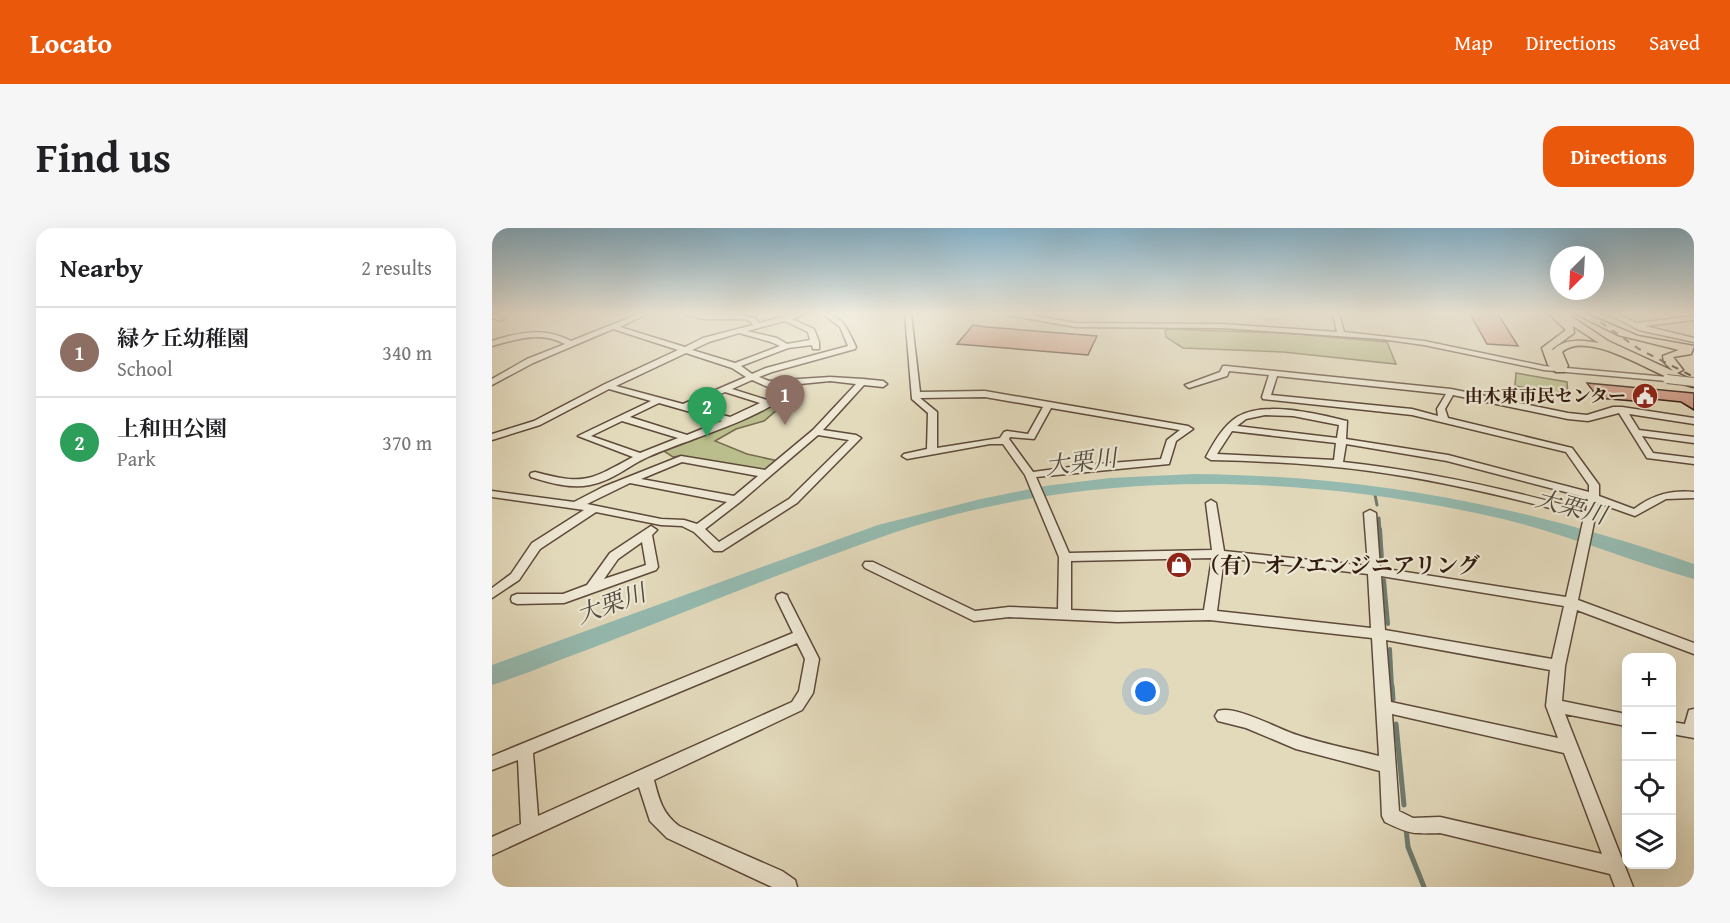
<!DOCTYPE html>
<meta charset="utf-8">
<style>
:root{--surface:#fff;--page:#f6f6f6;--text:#202124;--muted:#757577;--line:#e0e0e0;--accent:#ea580c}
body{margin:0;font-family:"Gentium Book Plus","Noto Serif JP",serif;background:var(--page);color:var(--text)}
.controls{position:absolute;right:18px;bottom:18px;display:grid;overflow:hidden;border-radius:12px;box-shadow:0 6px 24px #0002}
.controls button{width:54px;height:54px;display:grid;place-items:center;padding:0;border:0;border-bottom:2px solid var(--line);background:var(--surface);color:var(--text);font:30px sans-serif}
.compass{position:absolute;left:1058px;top:18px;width:54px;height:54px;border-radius:50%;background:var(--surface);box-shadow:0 6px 24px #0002;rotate:204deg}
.you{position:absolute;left:654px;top:464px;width:21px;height:21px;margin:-15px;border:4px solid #fff;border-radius:50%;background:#1a73e8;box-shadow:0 0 0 9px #1a73e833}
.badge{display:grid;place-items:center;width:39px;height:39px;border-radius:50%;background:var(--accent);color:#fff;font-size:20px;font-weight:700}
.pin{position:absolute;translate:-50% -50px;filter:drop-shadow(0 2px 3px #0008)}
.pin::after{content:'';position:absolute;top:32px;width:21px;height:18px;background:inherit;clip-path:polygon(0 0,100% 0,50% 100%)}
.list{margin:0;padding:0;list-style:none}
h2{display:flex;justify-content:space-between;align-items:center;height:78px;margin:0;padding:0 24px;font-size:26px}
h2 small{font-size:20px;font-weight:400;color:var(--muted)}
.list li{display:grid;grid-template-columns:39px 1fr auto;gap:18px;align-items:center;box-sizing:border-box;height:90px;padding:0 24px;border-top:2px solid var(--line)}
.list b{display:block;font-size:22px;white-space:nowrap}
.list p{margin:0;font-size:20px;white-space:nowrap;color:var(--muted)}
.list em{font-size:20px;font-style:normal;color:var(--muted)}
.icon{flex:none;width:33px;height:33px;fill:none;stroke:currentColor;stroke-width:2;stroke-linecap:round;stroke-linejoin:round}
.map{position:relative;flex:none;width:1202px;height:659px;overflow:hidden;border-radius:18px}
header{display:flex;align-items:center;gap:36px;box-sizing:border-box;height:84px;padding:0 30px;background:var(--accent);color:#fff}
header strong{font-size:28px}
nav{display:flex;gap:33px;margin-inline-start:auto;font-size:21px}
.intro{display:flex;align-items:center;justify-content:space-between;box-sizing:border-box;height:144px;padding:0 36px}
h1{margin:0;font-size:42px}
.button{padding:15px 27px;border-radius:18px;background:var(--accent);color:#fff;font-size:21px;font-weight:700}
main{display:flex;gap:36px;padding:0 36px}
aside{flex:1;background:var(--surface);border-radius:18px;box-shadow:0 6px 24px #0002}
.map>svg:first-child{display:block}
</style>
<header>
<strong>Locato</strong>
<nav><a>Map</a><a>Directions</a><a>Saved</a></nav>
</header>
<div class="intro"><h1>Find us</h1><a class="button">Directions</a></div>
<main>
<aside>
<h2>Nearby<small>2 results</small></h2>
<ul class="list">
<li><span class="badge" style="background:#8d6e63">1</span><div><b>緑ケ丘幼稚園</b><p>School</p></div><em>340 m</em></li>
<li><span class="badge" style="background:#2e9e5b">2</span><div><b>上和田公園</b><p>Park</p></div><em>370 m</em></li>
</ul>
</aside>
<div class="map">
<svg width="1202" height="659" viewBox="0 0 1202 659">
<rect width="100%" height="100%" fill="#e3dabc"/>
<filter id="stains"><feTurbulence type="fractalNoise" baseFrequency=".00333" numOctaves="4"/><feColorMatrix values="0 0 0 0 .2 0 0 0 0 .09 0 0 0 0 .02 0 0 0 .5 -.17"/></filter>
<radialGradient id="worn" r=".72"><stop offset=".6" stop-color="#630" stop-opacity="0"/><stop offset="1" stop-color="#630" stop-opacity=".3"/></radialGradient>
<path fill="#babe8c" stroke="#766c4d" stroke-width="1.5" d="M 673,101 L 790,105 L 895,114 L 904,136 L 791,124 L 691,120 L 674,109 Z
M 1024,145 L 1075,154 L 1076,168 L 1023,158 Z
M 275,178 L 286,181 L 272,193 L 244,201 L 223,213 L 255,226 L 286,233 L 276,241 L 271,243 L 187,228 L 181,229 L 170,222 Z"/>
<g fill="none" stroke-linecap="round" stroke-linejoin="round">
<path stroke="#6d7b70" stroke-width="3" d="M 882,262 L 885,277
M 887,290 L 888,303"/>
<path stroke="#6d7b70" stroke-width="4" d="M 888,301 L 890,332
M 892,352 L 896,396
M 898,421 L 900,459"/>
<path stroke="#6d7b70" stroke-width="5" d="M 900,458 L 901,471
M 904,496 L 912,577
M 914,601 L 916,619 L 932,659"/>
<path fill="#95bbb1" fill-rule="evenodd" d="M 703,246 C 883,248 1032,278 1202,336 L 1202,351 C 1138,333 1076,307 1011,291 C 812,245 593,239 398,306 C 298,341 199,382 100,420 C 67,432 34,446 0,457 L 0,437 L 386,297 L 489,271 L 553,258 L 618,250 Z"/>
</g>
<path fill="#d09b86" stroke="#321a0e" stroke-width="1.5" d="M 978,86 L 1006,86 L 1026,118 L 995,116 Z
M 481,97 L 494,99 L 605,108 L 596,127 L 465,116 Z
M 1095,155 L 1202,165 L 1202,182 L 1189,174 L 1150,170 L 1154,174 L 1106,170 Z"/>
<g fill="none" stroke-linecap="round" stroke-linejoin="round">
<g stroke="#5e4a3a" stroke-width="3">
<path id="minor" d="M 0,86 L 10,90 L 12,91 L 8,93 L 0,90 Z
M 147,86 L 155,86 L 128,99 L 193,119 L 211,110 L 261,97 L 258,93 L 253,91 L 212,91 L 194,87 L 193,86 L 245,87 L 263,90 L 267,95 L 302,86 L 312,86 L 300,91 L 322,101 L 327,114 L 327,121 L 321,121 L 320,117 L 296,120 L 249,138 L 260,146 L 274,140 L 356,118 L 348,99 L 331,86 C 350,85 357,104 364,119 L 363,121 L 280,144 L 267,149 L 277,153 L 338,149 L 371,151 L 391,153 L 395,156 L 391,159 L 372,157 L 331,202 L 364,207 L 369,210 L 305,275 L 230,323 L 222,323 L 202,304 L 190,298 L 169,297 L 104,284 L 48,321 L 27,352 L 0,370 L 0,360 L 19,346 L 40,315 L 92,282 L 0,269 L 0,263 L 82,274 L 111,259 L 189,228 L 273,242 L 321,202 L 364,156 L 338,153 L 308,156 C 277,190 198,210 156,229 C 136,238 120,253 98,257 C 79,261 58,255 39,249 L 38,247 L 39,245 L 43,244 C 92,257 97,253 141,229 L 86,208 L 159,173 L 117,161 L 48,197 L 0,212 L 0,206 L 42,193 L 113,156 L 186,122 L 121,101 L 41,135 L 0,157 L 0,151 L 35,131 L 73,116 C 48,103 26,111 0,118 L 0,113 C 28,104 52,99 79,113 ZM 293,93 L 316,104 L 318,112 L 295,116 L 285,110 L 255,103 ZM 247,105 L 279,114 L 288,118 L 243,135 L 200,122 L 217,114 ZM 194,125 L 240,140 L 254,149 L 191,176 L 124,158 ZM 260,152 L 276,159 L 298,157 L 275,172 L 240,161 ZM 233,164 L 268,175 L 238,189 L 200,179 ZM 167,175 L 230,193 L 195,207 L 138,189 ZM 130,193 L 186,210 L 148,225 L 99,208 ZM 326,207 L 357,212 L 297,271 L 227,314 L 213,301 L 248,274 ZM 190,234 L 266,248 L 242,268 L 149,251 ZM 138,255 L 235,274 L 205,296 L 192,292 L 169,291 L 95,276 Z
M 413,86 L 419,86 L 428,164 L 493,163 L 696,198 L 701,201 L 684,213 L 677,236 L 544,249 L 577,325 L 720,322 L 714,275 L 719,272 L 724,275 L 732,323 L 876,338 L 872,285 L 878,282 L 884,285 L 888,340 L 1074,369 L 1092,289 C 1022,270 951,253 878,243 C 825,236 772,233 719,232 L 714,229 C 722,214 731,198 745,189 C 772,172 826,186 855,193 L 854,211 L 956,227 L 1097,264 L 1097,257 L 1074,224 L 920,187 L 771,171 L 770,169 L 777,147 L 737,143 L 735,148 L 697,160 L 693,157 L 728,144 L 731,138 L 734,138 L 959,161 L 1076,185 L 1095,187 L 1121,179 L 1130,179 L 1202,190 L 1202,196 L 1137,186 L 1147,202 L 1202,209 L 1202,215 L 1150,208 L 1161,225 L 1202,230 L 1202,236 L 1155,230 L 1127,185 L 1096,193 L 1076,191 L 961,167 L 953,181 L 956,190 L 1080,220 L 1107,257 L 1107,268 L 1142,281 C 1161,267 1178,262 1202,264 L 1202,270 L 1174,271 L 1143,288 L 1106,275 L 1086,372 L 1202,415 L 1202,426 L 1085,382 L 1073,438 L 1070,473 L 1134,486 L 1134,498 L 1073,486 L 1141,659 L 1123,659 L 1118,646 L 948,605 C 920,606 918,606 893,594 L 890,588 L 888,543 L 804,521 L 754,500 L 726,493 L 723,488 L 726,483 C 744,477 786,501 805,507 C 831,516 860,521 887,528 L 880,410 L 718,392 L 625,394 L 517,389 L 482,393 L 373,340 L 371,337 L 373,334 L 381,334 L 483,383 L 517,379 L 566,381 L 567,329 L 533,247 L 511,216 L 498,216 L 415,231 L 410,228 L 412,226 L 435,221 L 436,185 L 420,171 ZM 785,148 L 954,166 L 945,181 L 946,188 L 920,181 L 779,167 ZM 493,169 L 551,179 L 536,206 L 515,203 L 512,204 L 508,210 L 445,220 L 445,184 L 428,170 ZM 559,180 L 688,202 L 675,212 L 669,231 L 593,237 L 541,244 L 517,211 L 518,209 L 542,211 ZM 773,187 L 801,188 L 847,197 L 845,210 L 745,198 L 754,191 ZM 740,203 L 844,215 L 842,232 L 725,226 ZM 854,216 L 955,233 L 1085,267 L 1096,271 L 1094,283 C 1014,261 934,243 851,234 ZM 720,330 L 712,382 L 625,384 L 579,382 L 579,333 ZM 732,330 L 876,346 L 879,400 L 725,383 ZM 889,348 L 1072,378 L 1060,431 L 893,402 ZM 894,412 L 1058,442 L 1054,478 L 1066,510 L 899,474 ZM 900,486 L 1072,525 L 1110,626 L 948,589 L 921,590 L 907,583 Z
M 518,86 L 531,86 L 584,95 L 730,96 L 845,104 L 841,86 L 847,86 L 852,104 L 932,113 L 1052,138 L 1175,149 L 1179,151 L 1175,153 L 1052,142 L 932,117 L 889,111 L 730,100 L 584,99 L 521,88 Z
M 1116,86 L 1124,86 L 1145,95 L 1202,88 L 1202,92 L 1153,98 L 1202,110 L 1202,114 L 1147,102 Z
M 159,298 L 165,302 L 160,307 L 166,339 L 164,342 L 72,375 L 25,376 L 20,374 L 19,371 L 20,368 L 25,366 L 71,366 L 95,357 L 118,325 ZM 150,314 L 154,337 L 112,351 L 126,331 Z
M 290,365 L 295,367 L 296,370 L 327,431 L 321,465 L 310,482 L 162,552 C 167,571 170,585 187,598 L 290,643 L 303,652 L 305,659 L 280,659 L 175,610 L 158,593 L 147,559 L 0,627 L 0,609 L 29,596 L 26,532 L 0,542 L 0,528 L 301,405 L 284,370 L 285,367 ZM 305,415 L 313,431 L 307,463 L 300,474 L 46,588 L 41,525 Z
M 1202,481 L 1202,510 L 1180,506 L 1180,494 L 1193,496 L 1197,482 Z"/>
</g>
<g stroke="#321a0e" stroke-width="3">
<path id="major" d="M 1057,86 L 1077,87 L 1116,113 L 1181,143 L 1172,134 L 1171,128 L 1187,122 L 1126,107 L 1084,86 L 1094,86 L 1146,108 L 1202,118 L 1199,126 L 1181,129 L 1191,142 L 1185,145 L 1202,153 L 1202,159 C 1172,155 1099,99 1070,124 L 1076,138 L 1072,144 L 1064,144 L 1056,137 L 1050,120 L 1074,102 ZM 1081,98 L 1107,115 C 1090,112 1073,110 1061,122 L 1060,121 L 1082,105 Z"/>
</g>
<use href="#minor" fill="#ede7d3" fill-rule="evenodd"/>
<use href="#major" fill="#e3dabc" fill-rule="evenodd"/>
<path stroke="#321a0e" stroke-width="2" stroke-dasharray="7 7" stroke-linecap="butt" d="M 1097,86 L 1147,121 L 1202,149"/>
<g stroke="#5e4a3a" stroke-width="10" stroke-linecap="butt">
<path id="minor-bridge" d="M 1175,151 L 1202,154"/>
</g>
<use href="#minor-bridge" stroke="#ede7d3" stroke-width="8"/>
</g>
<linearGradient id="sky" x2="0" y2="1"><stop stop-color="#87b7d2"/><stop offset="0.48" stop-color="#f2eee1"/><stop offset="1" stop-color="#f2eee1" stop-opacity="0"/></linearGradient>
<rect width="1202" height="178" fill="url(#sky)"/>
<defs>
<g id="civic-disc" transform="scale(1.35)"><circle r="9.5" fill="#8f2418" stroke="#ede7d3"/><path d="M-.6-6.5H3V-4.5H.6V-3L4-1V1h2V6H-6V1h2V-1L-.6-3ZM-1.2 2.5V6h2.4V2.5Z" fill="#fff"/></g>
<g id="shop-disc" transform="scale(1.35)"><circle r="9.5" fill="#8f2418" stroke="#ede7d3"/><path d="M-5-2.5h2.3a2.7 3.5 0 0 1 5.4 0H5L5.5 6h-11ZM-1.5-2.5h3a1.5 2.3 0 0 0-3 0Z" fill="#fff"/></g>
</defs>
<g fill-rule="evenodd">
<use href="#civic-disc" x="1153" y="168"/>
<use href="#shop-disc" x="687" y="337"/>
</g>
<g text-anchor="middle" stroke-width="4.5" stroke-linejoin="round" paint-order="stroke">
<g font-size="18" font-weight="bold" fill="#321a0e" stroke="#ede7d3" text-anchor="end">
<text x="1134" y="174">由木東市民センター</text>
</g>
<g font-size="22" font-weight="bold" fill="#321a0e" stroke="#ede7d3" text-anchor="start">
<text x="706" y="345">（有）オノエンジニアリング</text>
</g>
<g font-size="24" font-style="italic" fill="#504a3f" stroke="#ede7d3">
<text transform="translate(589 234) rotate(-7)" y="8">大栗川</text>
<text transform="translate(1079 279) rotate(15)" y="8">大栗川</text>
<text transform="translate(119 376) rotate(-20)" y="8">大栗川</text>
</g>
</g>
<rect width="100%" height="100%" filter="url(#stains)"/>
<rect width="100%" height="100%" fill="url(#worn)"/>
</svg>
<div class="controls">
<button>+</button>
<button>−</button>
<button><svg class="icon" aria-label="locate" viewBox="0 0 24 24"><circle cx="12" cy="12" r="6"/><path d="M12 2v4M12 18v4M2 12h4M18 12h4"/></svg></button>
<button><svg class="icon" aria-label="layers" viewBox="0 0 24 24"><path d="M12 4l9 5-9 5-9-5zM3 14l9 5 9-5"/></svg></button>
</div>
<svg class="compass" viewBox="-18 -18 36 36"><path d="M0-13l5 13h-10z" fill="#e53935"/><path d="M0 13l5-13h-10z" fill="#757577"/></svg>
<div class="you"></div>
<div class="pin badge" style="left:293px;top:197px;background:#8d6e63">1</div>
<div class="pin badge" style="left:215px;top:209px;background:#2e9e5b">2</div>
</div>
</main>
